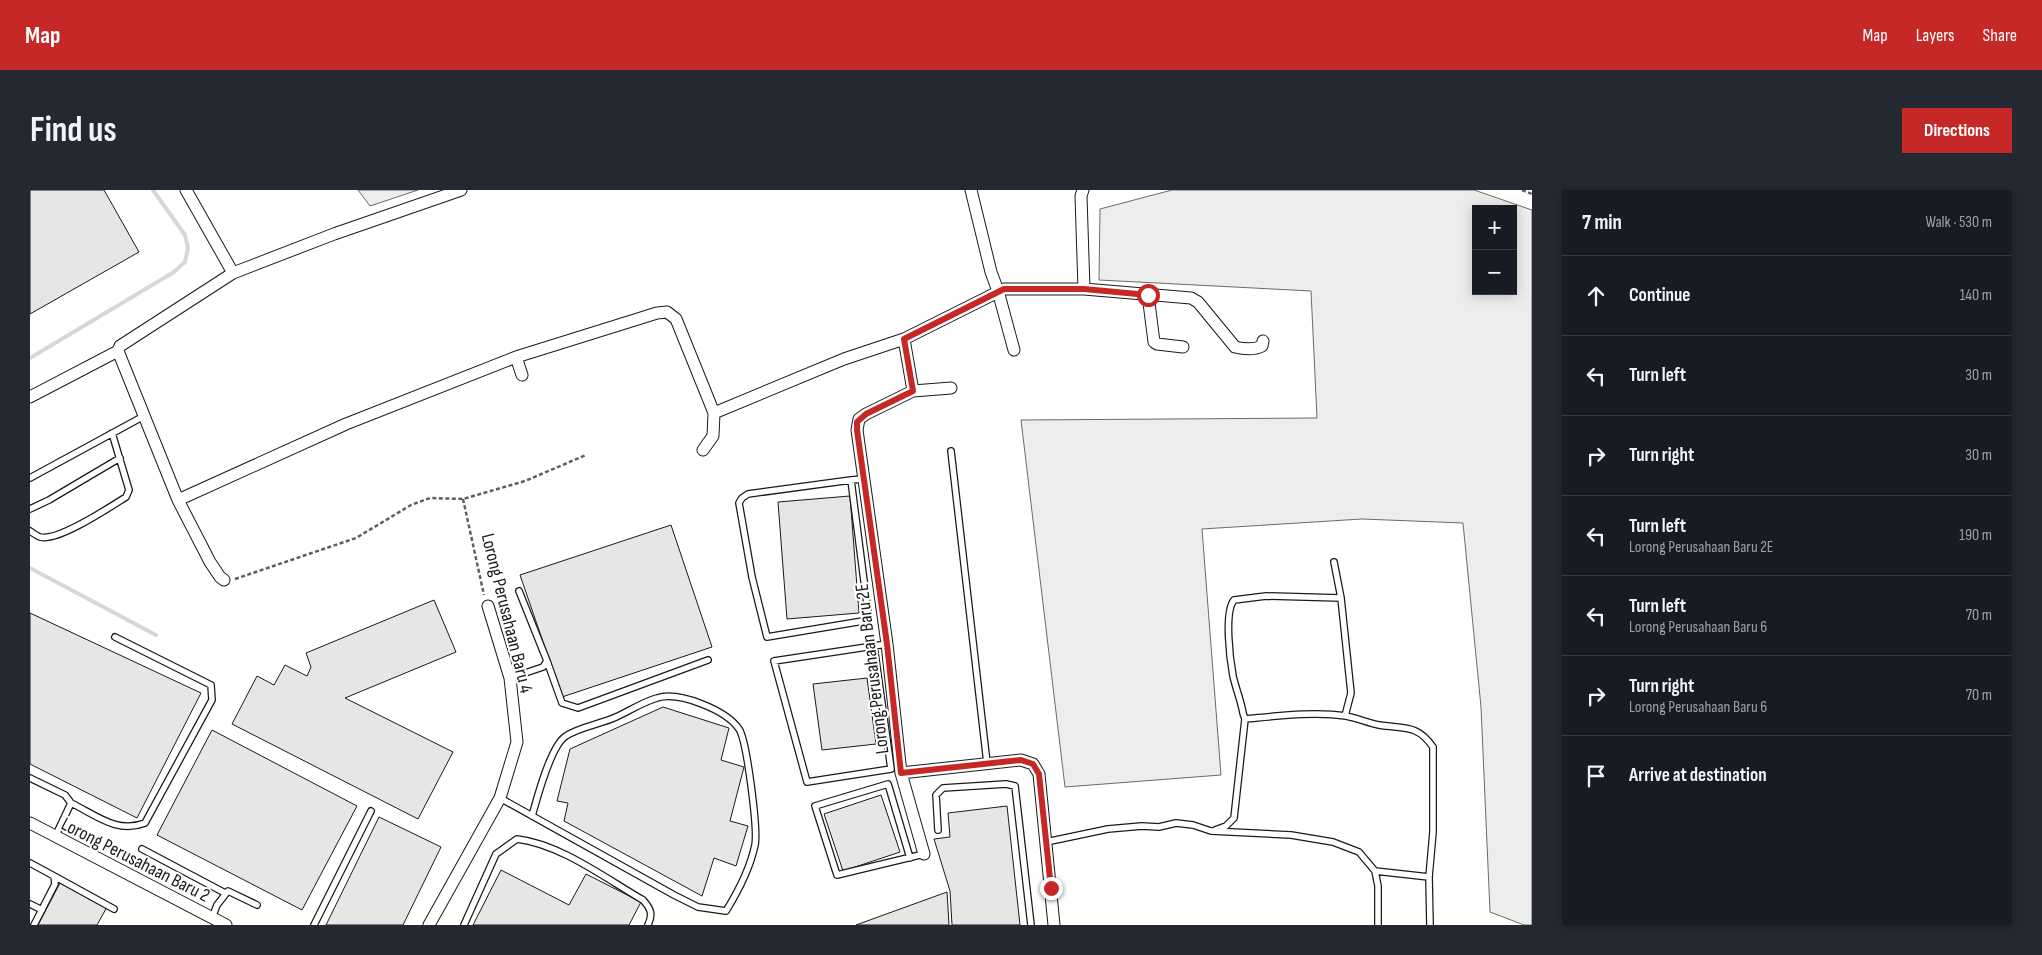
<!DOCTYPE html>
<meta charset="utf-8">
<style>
:root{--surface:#171b24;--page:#242831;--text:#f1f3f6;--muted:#9ea1a6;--line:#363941;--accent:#c62828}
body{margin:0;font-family:"Sofia Sans Condensed",sans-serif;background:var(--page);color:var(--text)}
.controls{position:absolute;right:15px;top:15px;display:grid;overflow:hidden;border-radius:0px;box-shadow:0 2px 12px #0003}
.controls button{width:45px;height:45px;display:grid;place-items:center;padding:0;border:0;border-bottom:1px solid var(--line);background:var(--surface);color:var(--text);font:25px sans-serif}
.stop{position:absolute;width:15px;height:15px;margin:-11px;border:4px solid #c62828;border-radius:50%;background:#fff}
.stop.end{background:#c62828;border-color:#fff;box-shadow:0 1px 5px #0008}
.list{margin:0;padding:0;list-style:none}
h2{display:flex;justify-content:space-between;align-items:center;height:65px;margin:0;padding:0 20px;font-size:21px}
h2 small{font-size:16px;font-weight:400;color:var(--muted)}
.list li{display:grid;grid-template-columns:32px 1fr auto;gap:15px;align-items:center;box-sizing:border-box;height:80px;padding:0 20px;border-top:1px solid var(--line)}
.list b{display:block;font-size:19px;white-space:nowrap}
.list p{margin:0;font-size:16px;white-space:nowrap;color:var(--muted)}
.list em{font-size:16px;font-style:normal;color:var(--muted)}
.icon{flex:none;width:28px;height:28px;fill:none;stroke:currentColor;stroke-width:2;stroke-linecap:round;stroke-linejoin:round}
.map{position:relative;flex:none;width:1502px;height:735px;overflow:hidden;border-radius:0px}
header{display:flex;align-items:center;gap:30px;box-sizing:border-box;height:70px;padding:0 25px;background:var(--accent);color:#fff}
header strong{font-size:24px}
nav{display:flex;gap:28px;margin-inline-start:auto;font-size:18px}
.intro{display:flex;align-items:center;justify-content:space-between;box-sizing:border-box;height:120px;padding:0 30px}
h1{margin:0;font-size:35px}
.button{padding:12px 22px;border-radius:0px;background:var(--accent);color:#fff;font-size:18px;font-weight:700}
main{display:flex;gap:30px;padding:0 30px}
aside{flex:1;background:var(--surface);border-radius:0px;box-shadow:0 2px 12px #0003}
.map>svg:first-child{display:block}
</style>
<header>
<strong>Map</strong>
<nav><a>Map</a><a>Layers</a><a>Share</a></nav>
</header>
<div class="intro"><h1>Find us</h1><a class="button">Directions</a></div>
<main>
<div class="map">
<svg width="1502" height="735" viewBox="0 0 1502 735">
<rect width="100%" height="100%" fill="#fff"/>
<path fill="#ededed" stroke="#6a6a6a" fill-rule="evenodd" d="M 328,0 L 388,0 L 340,16 Z
M 1142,0 L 1444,0 L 1502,20 L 1502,735 L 1494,735 L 1460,722 L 1451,517 L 1433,333 L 1332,329 L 1172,339 L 1191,585 L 1035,597 L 991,230 L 1287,228 L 1281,101 L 1069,90 L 1070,19 ZM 1446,19 L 1483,19 L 1483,101 L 1446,101 Z"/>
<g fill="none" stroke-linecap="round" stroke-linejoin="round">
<path stroke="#d7d7d7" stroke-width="4" d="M 0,168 L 144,82 L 155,72 L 158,58 L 155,45 L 123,0
M 0,378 L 126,445"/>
</g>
<path fill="#e6e6e6" stroke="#1a1a1a" d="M 0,0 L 74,0 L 109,62 L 0,124 Z
M 820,306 L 829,423 L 757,429 L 748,312 Z
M 641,335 L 682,457 L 532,507 L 490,385 Z
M 404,410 L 426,462 L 315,508 L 423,562 L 388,629 L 202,534 L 227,486 L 244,495 L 255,475 L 277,486 L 281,477 L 276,463 Z
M 0,423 L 171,503 L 107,628 L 0,574 Z
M 837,488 L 846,554 L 792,560 L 783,494 Z
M 633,517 L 699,538 L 691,570 L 714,577 L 700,631 L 718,636 L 706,676 L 684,668 L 672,706 L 534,631 L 538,613 L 527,611 L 540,559 Z
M 182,540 L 327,616 L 272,720 L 127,645 Z
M 851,605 L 870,662 L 813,681 L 794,624 Z
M 977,616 L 990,735 L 922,735 L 920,701 L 904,649 L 920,647 L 918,623 Z
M 349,627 L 411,657 L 373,735 L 296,735 Z
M 471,680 L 539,715 L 556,684 L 611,712 L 599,735 L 443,735 Z
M 30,693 L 77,717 L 67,735 L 8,735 Z
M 917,702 L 919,735 L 826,735 Z"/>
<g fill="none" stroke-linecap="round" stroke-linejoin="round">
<g stroke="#1a1a1a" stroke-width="8">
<path id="lane" d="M 921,261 L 957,573
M 0,288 L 114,226
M 821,290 L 839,430 L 737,447 L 722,387 L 709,313 L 712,308 L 718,304 L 821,290 L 833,289
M 0,319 L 19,310 L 90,268
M 0,341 C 3,343 7,346 10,347 C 28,352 80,317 96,307 L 99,300 L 82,243
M 1304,372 L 1311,408 L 1321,503 L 1315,526
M 1311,408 L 1236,406 L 1204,410 C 1194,422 1200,470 1203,486 C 1206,499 1211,511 1213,523 L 1215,529 C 1247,526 1285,521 1316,526 C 1327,528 1338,533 1349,535 C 1374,539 1387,534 1403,557 L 1403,642 L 1399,687 L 1400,735
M 844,456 L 861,579 L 777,592 L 744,471 L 857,454
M 517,471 L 532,513 L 548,518 L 678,470
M 480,488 L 513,477 L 517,471 L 489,401
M 0,588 L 35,605 L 41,613 L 25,647
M 470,608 L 644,705 L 668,717 L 696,721 C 709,700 720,679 725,655 C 728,640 717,551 709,539 C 696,520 649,501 627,508 C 613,512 599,521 586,527 C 571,534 549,537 536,546 C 521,555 507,608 502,626
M 41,613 C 66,625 87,644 115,633 L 182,510 L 181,495 L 85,447
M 908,640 L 906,605 L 913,598 L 976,594 L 985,596 L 1001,735
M 1185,640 L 1196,636 L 1204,628 L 1215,529
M 1016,652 L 1078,639 L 1112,636 L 1129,637 L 1146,633 L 1163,635 L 1181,641 L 1261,645 L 1303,652 L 1329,662 L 1345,681 L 1399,687
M 112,659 L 195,703
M 880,668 L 858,594 L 785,616 L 807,685 L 894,664
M 0,673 L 24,686 L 25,694 L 4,735
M 1345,681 L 1348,696 L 1348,735
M 24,686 L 84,719
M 0,714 L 12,720
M 182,728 L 187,715 L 198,701 L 227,715
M 284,735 L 341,621
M 434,735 L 466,664 L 487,649 C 530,654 575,688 613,710 C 621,719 623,724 618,735"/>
</g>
<g stroke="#1a1a1a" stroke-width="13">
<path id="street" d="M 156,0 L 203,83
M 941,0 L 961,82 L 968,101 L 984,160
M 1053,0 L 1051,6 L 1054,99
M 1118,105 L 1124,152 L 1127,154 L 1153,157
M 874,149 L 883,201
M 88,161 L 148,310 L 180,372 L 190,387 L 194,390
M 486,167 L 492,185
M 0,207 L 88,161 L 90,156 L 203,83 L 304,44 L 431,0
M 684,223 L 814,169 L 874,149 L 974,99 L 1054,99 L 1161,108 L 1168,112 L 1205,157 C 1213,159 1224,160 1232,156 L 1233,151
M 148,310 L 316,234 L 486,167 L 627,123 L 637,122 L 646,129 L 684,223 L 683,246 L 673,260
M 871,583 L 991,570 L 1003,574 L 1009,584 L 1024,735
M 0,633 L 196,735
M 894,664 L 871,583 L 857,454 L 827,240 L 829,229 L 836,224 L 883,201 L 921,198
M 399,735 L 470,608 L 487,552 L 480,488 L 458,416"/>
</g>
<path stroke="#5f5f5f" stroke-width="2.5" stroke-dasharray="4 2.5" stroke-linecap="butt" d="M 1492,0 L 1502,4
M 433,309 L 454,405
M 205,389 L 326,348 L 381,315 L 400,308 L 433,309 L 495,291 L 556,265"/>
<use href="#lane" stroke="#fff" stroke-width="5.5"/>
<use href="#street" stroke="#fff" stroke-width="11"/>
</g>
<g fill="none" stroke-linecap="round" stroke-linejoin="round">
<path stroke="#c62828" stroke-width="6" d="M 1021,698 L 1009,584 L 1003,574 L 991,570 L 871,583 L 857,454 L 827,240 L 827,232 L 836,224 L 883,201 L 874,149 L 974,99 L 1054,99 L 1118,105"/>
</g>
<g text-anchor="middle" stroke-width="4" stroke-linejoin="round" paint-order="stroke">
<g font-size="19" fill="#1a1a1a" stroke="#fff">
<text transform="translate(478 423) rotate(76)" y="7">Lorong Perusahaan Baru 4</text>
<text transform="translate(841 479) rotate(-97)" y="7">Lorong Perusahaan Baru 2E</text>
<text transform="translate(106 669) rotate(27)" y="7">Lorong Perusahaan Baru 2</text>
</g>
</g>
</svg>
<div class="controls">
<button>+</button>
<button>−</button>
</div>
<div class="stop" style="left:1118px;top:105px"></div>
<div class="stop end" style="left:1021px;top:698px"></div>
</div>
<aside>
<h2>7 min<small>Walk · 530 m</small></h2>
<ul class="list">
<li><svg class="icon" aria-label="ahead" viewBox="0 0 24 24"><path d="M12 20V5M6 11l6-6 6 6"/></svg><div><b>Continue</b></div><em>140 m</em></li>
<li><svg class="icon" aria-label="left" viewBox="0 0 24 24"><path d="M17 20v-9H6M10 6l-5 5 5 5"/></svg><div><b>Turn left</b></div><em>30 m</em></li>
<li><svg class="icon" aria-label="right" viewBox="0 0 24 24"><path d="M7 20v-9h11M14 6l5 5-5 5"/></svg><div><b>Turn right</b></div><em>30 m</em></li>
<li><svg class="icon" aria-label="left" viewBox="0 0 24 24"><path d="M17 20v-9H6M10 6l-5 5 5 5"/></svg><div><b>Turn left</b><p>Lorong Perusahaan Baru 2E</p></div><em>190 m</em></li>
<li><svg class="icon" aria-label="left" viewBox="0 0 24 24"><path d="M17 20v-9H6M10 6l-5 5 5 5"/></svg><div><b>Turn left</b><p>Lorong Perusahaan Baru 6</p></div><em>70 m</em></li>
<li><svg class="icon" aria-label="right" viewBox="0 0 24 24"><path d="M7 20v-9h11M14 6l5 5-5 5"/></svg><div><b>Turn right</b><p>Lorong Perusahaan Baru 6</p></div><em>70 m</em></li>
<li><svg class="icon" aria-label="arrive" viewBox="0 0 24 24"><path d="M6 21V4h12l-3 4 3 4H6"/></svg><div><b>Arrive at destination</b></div></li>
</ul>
</aside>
</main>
